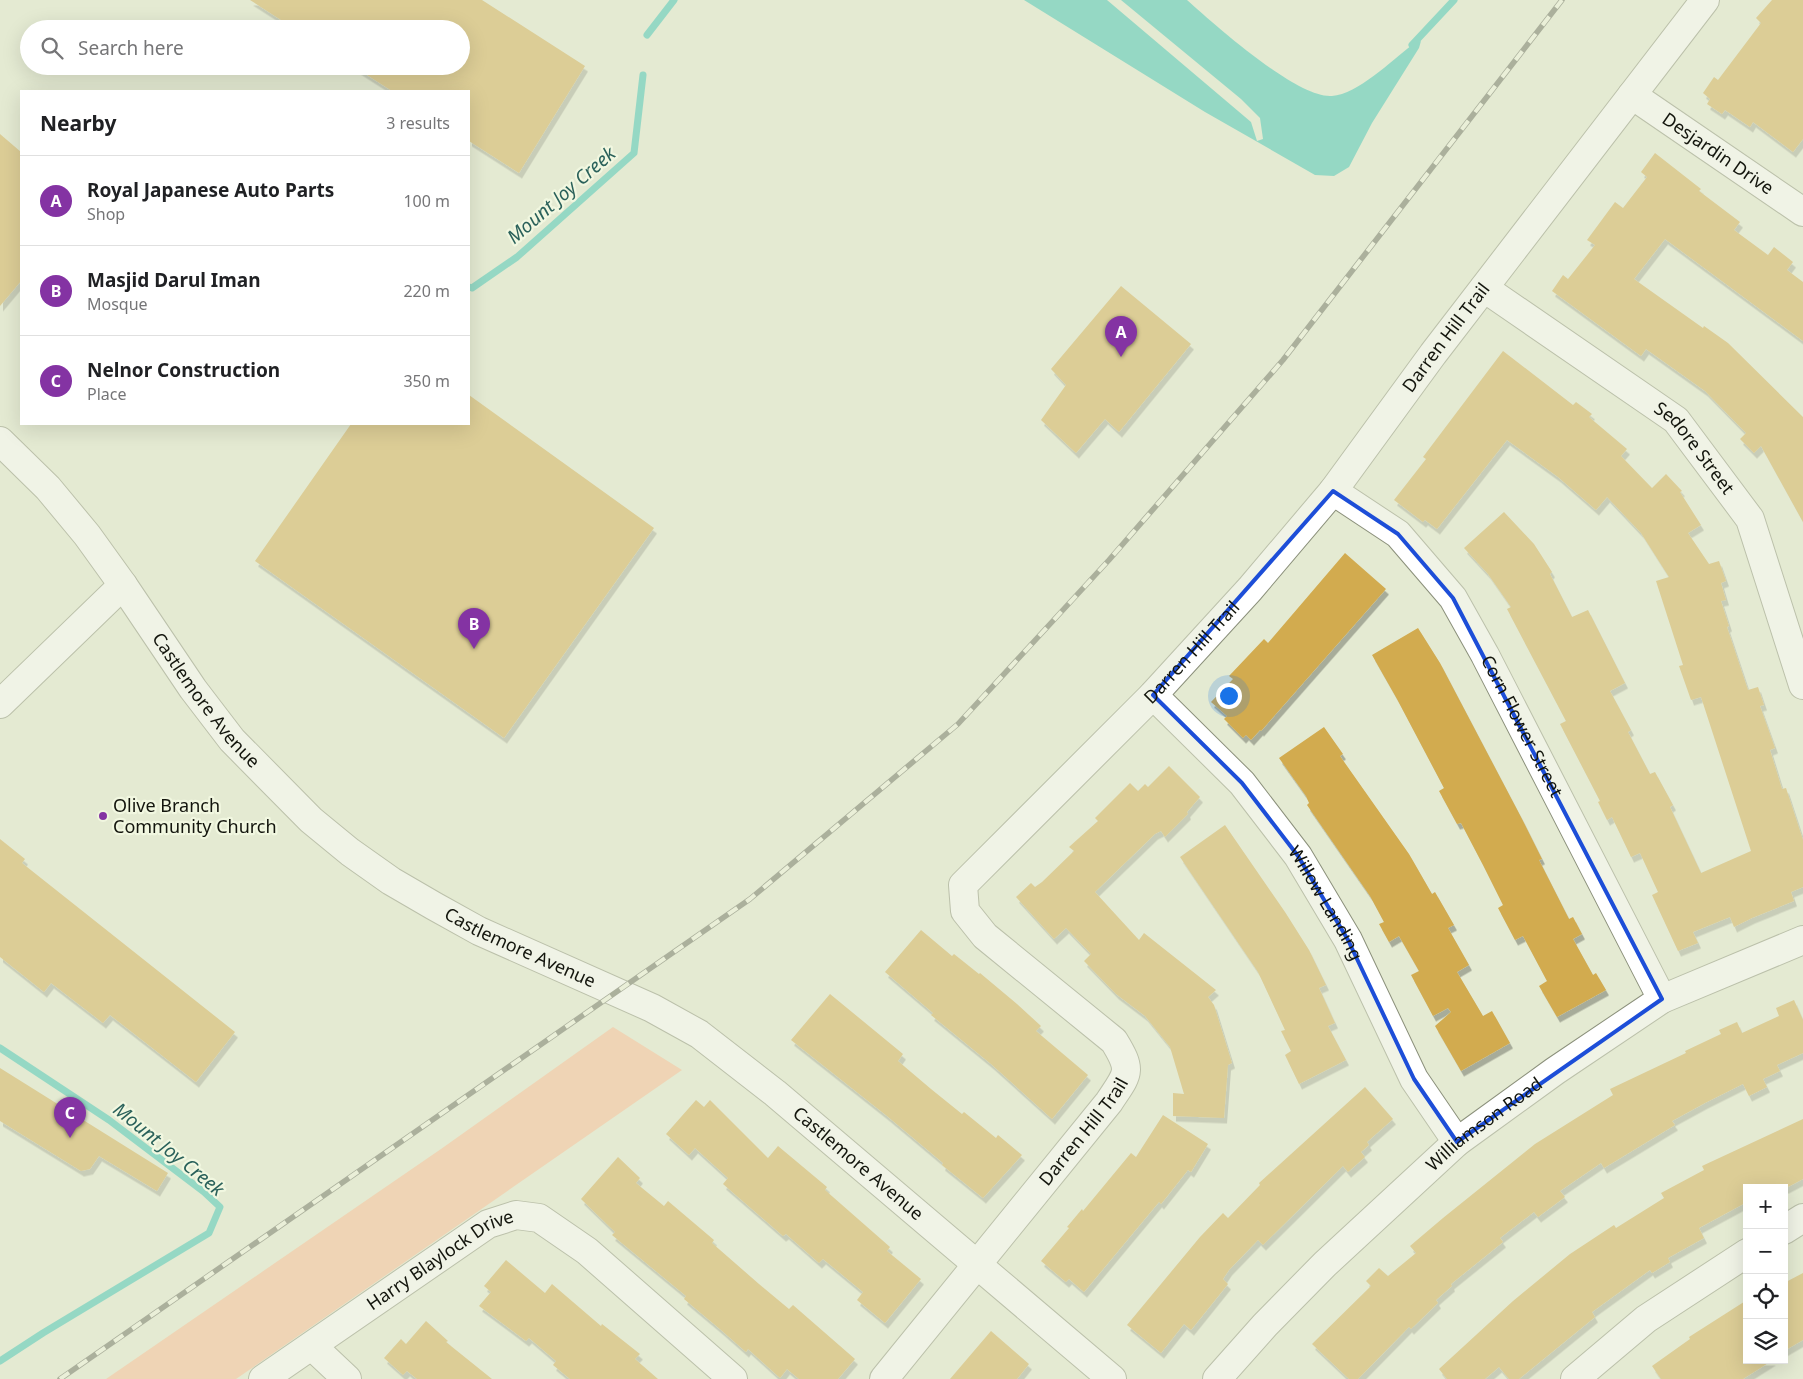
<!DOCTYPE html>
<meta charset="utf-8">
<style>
:root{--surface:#fff;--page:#f6f6f6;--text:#202124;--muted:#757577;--line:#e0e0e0;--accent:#8433a3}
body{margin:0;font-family:"Noto Sans",sans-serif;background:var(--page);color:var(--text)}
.controls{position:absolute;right:15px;bottom:15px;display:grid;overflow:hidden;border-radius:0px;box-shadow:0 5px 20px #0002}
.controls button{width:45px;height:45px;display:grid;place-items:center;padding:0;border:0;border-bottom:1px solid var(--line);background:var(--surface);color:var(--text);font:25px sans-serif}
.you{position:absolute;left:1228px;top:695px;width:18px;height:18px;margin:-12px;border:4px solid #fff;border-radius:50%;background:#1a73e8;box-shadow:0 0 0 8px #1a73e833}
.badge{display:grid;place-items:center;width:32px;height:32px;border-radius:50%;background:var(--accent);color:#fff;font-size:16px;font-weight:700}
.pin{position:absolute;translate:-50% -41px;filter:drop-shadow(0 1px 2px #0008)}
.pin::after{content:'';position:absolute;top:26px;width:18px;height:15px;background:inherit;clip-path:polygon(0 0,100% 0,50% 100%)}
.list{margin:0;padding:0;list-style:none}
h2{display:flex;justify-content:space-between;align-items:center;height:65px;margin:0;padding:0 20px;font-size:21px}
h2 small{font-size:16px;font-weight:400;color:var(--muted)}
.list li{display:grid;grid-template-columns:32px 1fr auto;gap:15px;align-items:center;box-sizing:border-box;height:90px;padding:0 20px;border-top:1px solid var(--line)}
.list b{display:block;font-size:19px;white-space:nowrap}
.list p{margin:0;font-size:16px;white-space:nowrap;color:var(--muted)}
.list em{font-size:16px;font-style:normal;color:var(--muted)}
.icon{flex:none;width:28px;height:28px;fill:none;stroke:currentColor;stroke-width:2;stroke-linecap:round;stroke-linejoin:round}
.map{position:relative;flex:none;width:1803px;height:1379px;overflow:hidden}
.search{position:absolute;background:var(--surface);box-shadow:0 5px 20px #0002;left:20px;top:20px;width:450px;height:55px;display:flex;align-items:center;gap:12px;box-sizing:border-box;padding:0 18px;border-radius:28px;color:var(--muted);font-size:19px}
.panel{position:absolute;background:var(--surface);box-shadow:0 5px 20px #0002;left:20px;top:90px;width:450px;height:335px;border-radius:0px}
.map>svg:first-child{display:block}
</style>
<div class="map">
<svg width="1803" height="1379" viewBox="0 0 1803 1379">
<defs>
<filter id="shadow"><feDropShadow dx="3" dy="5.5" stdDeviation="0" flood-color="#0004"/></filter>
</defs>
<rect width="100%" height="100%" fill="#e4ead2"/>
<path fill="#fcbb92" d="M 613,1027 L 682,1070 L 236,1379 L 106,1379 L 441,1149 Z"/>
<path fill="#36c4b4" d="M 1024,0 L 1107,0 L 1251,122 L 1257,141 L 1263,139 L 1260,118 L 1241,99 L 1121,0 L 1187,0 C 1213,23 1297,99 1332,96 C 1358,94 1391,61 1412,45 L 1421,41 L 1419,48 L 1372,123 L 1349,167 L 1334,176 L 1315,175 L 1205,112 Z"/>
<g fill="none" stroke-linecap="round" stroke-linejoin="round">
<path stroke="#36c4b4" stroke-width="7" d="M 647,35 L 674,0
M 1412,45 L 1454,0
M 469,287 L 472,288 L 517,257 L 634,153 L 643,75
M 0,1048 L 109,1120 L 204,1192 L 220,1207 L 209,1233 L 43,1333 L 0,1361"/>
</g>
<path fill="#d2ab4f" filter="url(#shadow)" d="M 250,0 L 482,0 L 585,66 L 519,173 L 469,141 L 469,91 L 392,91 L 353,66 L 461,66 L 461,29 L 295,29 Z
M 1772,0 L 1803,0 L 1803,139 L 1793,152 L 1753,122 L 1750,127 L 1725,110 L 1722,114 L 1707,104 L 1710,99 L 1703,93 L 1714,77 L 1718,80 L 1761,23 L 1756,18 Z
M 0,134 L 21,152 L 21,281 L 0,306 Z
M 1655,153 L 1701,189 L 1699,191 L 1740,222 L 1734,230 L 1768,255 L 1774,247 L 1793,262 L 1787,270 L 1803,282 L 1803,341 L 1665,239 L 1634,279 L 1703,328 L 1704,326 L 1728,343 L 1803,417 L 1803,522 L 1761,446 L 1754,453 L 1740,439 L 1746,433 L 1705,391 L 1646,349 L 1641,356 L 1552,291 L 1563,275 L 1568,279 L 1595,245 L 1587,240 L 1615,202 L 1623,208 L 1647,177 L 1641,172 Z
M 1121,286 L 1191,344 L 1119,432 L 1105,419 L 1076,453 L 1041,420 L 1066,385 L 1051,369 Z
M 1503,351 L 1573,405 L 1576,402 L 1592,414 L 1589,417 L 1627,449 L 1621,456 L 1652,488 L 1666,474 L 1682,491 L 1680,492 L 1701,525 L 1688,533 L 1709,564 L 1719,561 L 1726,581 L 1721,583 L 1726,600 L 1721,601 L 1729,626 L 1727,627 L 1748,690 L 1758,687 L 1764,705 L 1760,706 L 1775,748 L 1770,750 L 1782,789 L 1786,788 L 1803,840 L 1803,887 L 1791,892 L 1794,901 L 1752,918 L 1734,927 L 1730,917 L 1693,932 L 1698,943 L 1678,951 L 1652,895 L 1658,892 L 1640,853 L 1631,857 L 1612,817 L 1607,820 L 1598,802 L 1600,801 L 1560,724 L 1566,721 L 1507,609 L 1511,607 L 1488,574 L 1464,548 L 1504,512 L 1534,544 L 1552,572 L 1550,574 L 1572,617 L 1588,610 L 1625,683 L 1610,691 L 1631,730 L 1628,732 L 1650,774 L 1655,772 L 1673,805 L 1670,807 L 1701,873 L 1751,851 L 1701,697 L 1691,700 L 1679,666 L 1683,665 L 1656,581 L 1669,577 L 1641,533 L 1607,497 L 1596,510 L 1558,477 L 1507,440 L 1437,529 L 1425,520 L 1423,522 L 1394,500 L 1426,459 L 1423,457 Z
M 469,395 L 654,528 L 504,738 L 255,561 L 351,424 L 469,424 Z
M 1345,553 L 1386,589 L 1261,731 L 1260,730 L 1251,740 L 1246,735 L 1243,738 L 1224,719 L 1227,716 L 1211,702 L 1233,679 L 1229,676 L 1264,639 L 1268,643 Z
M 1418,628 L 1440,663 L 1522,819 L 1542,859 L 1539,860 L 1569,919 L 1573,917 L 1582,934 L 1573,939 L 1593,975 L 1596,973 L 1606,990 L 1557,1017 L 1539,986 L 1547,981 L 1523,936 L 1515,940 L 1498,908 L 1503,905 L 1483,865 L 1461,823 L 1457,824 L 1439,791 L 1444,788 L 1397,699 L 1372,655 Z
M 1324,727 L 1343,754 L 1340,756 L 1409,854 L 1432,894 L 1435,892 L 1454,925 L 1448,928 L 1469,965 L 1457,972 L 1483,1016 L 1492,1011 L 1510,1043 L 1461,1071 L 1435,1026 L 1451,1012 L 1448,1008 L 1433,1016 L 1411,975 L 1419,971 L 1399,936 L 1389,942 L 1379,924 L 1384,922 L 1370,896 L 1307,805 L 1309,803 L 1306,796 L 1279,758 Z
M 1169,766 L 1200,797 L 1187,812 L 1188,814 L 1165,837 L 1161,831 L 1155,834 L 1095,892 L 1139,940 L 1144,933 L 1216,990 L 1208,997 L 1214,1005 L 1232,1063 L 1228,1065 L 1224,1118 L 1173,1116 L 1173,1093 L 1184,1094 L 1170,1047 L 1145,1016 L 1116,994 L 1084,961 L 1091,954 L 1066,928 L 1054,939 L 1016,897 L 1031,883 L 1035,887 L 1042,882 L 1074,851 L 1069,847 L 1098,821 L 1095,818 L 1130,783 L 1138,791 L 1145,784 L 1148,787 Z
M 1225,825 L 1285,912 L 1309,950 L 1326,985 L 1319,988 L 1335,1023 L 1328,1026 L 1346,1060 L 1299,1084 L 1285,1055 L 1291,1051 L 1281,1031 L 1285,1030 L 1258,972 L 1180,857 Z
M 0,839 L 25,859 L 22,863 L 235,1032 L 196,1082 L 110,1015 L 103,1023 L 51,983 L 44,992 L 0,957 Z
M 921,930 L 952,956 L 954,954 L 979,974 L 980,973 L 1017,1004 L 1041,1026 L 1036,1031 L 1088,1075 L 1052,1119 L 991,1064 L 931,1015 L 933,1013 L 885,972 Z
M 830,994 L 903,1054 L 898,1061 L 931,1089 L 962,1114 L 964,1112 L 996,1138 L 998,1135 L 1022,1155 L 983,1198 L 942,1165 L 943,1163 L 887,1116 L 791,1040 Z
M 1794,1000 L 1803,1020 L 1803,1053 L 1777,1065 L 1780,1071 L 1763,1079 L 1767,1087 L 1749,1096 L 1743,1084 L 1705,1103 L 1672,1121 L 1675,1125 L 1604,1168 L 1601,1163 L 1560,1191 L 1565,1197 L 1538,1217 L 1534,1212 L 1500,1238 L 1503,1242 L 1451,1284 L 1452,1286 L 1436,1300 L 1438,1303 L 1411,1329 L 1409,1327 L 1358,1379 L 1349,1379 L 1312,1344 L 1371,1286 L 1366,1281 L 1379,1268 L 1388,1276 L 1416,1253 L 1410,1246 L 1443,1218 L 1535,1144 L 1613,1095 L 1610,1089 L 1686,1053 L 1685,1051 L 1721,1034 L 1719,1030 L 1737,1022 L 1742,1033 L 1779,1016 L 1776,1008 Z
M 0,1068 L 168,1173 L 157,1191 L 99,1156 L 90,1169 L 81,1171 L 0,1121 Z
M 1365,1087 L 1393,1119 L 1367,1142 L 1369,1145 L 1361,1152 L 1365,1157 L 1348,1172 L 1343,1166 L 1263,1245 L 1258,1240 L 1229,1270 L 1223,1279 L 1228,1284 L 1191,1330 L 1184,1324 L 1161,1353 L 1127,1325 L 1200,1237 L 1223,1213 L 1228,1218 L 1260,1185 L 1259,1183 Z
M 696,1100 L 704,1107 L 710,1100 L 768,1158 L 778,1146 L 827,1187 L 825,1190 L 890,1247 L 887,1251 L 921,1279 L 885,1323 L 857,1300 L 863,1292 L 823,1259 L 819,1263 L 786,1234 L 783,1236 L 723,1184 L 728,1178 L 695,1148 L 689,1155 L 666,1134 Z
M 1163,1115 L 1208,1144 L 1191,1172 L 1188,1170 L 1161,1204 L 1159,1202 L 1084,1292 L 1069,1279 L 1066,1282 L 1041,1261 L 1069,1228 L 1067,1227 L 1082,1209 L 1083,1211 L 1131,1153 L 1136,1157 Z
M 1803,1119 L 1803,1179 L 1786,1188 L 1747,1188 L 1747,1202 L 1699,1228 L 1704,1238 L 1668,1258 L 1670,1262 L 1652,1273 L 1650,1270 L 1592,1312 L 1595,1317 L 1519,1379 L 1509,1379 L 1499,1367 L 1485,1379 L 1447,1379 L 1439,1369 L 1513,1301 L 1570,1254 L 1614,1225 L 1616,1228 L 1664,1198 L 1661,1193 L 1704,1170 L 1702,1166 Z
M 618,1157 L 640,1178 L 636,1183 L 664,1206 L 668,1201 L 714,1240 L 712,1243 L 759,1284 L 789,1309 L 793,1305 L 855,1359 L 838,1379 L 799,1379 L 787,1369 L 780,1378 L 748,1349 L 746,1352 L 721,1330 L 684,1299 L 686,1296 L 612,1235 L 615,1232 L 581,1199 Z
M 506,1260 L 545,1293 L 552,1284 L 601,1326 L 602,1324 L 640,1354 L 635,1359 L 658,1379 L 570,1379 L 553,1365 L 556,1361 L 529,1338 L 526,1341 L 479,1306 L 491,1292 L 484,1286 Z
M 1803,1273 L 1803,1340 L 1784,1351 L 1784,1283 Z
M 1747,1300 L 1747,1360 L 1773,1360 L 1743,1379 L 1661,1379 L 1652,1366 L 1690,1339 L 1689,1337 Z
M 426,1321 L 448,1341 L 446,1342 L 492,1379 L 417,1379 L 407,1371 L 403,1375 L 384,1358 L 401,1339 L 406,1344 Z
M 991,1331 L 1029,1364 L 1017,1379 L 950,1379 Z"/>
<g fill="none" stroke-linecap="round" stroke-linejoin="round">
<g stroke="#8b907b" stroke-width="30">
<g id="minor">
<path id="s1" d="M 1632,95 L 1803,212"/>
<path id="s2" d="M 1484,288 L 1676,420 L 1750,519 L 1803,685"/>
<path id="s3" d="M 0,441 L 48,488 L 87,535 L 123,585 L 193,689 L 232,740 L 311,820 L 350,852 L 391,881 L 434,906 L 479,931 L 652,1008 L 699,1034 L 775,1093 L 1112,1379"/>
<path id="s4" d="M 1333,491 L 1398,534 L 1453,598 L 1485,655 L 1662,999"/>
<path id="s5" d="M 1153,695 L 1242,783 L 1298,856 L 1348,940 L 1414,1079 L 1457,1142"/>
<path d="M 0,704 L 123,585"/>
<path d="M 1784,1230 L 1803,1218"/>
<path d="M 312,1346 L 347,1379"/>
<path id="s6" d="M 263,1379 L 488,1224 L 516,1215 L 539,1218 L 587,1251 L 733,1379"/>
<path id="s7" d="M 884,1379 L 1109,1102 C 1128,1073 1133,1072 1114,1041 L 985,936 L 965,911 L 963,885 L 1153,695 L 1250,589 L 1333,491 L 1433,354 L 1705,0"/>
<path id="s8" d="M 1217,1379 L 1265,1325 L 1325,1264 L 1457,1142 L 1555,1071 L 1662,999 L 1803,940"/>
<path d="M 1575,1379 L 1646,1319 L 1747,1253"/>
</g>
</g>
<use href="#minor" stroke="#fff" stroke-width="28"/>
<g stroke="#666a5b" stroke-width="5.5">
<path id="rail" d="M 60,1379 L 750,899 L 958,724 L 1109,560 L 1283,360 L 1562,0"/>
</g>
<use href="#rail" stroke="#f1f7e0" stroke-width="4" stroke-dasharray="11" stroke-linecap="butt"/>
</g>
<path d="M0 0H1803V1379H0ZM 1333,491 L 1398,534 L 1453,598 L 1662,999 L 1457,1142 L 1414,1079 L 1348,940 L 1298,856 L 1242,783 L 1153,695 Z" fill="#e4ead2" fill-opacity=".55" fill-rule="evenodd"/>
<path fill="none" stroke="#1d4ed8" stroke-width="4" stroke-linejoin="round" d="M 1333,491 L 1398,534 L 1453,598 L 1662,999 L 1457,1142 L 1414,1079 L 1348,940 L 1298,856 L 1242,783 L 1153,695 Z"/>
<circle fill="#8433a3" stroke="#f1f7e0" stroke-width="2" cx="103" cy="816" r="5"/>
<g text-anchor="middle" stroke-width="4.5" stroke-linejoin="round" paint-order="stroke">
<g font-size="18" fill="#13150d" stroke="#f1f7e0">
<text dy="6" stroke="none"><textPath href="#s1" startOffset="104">Desjardin Drive</textPath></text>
<text dy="6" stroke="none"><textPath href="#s7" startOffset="1381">Darren Hill Trail</textPath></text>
<text dy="6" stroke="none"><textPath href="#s2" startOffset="266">Sedore Street</textPath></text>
<text dy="6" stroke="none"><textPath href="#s7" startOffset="976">Darren Hill Trail</textPath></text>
<text dy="6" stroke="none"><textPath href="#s3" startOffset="332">Castlemore Avenue</textPath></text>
<text dy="6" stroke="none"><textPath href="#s4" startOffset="308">Corn Flower Street</textPath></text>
<text dy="6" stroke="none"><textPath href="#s5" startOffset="272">Willow Landing</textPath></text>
<text dy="6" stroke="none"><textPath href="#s3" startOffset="738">Castlemore Avenue</textPath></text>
<text dy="6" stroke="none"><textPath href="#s8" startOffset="370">Williamson Road</textPath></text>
<text dy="6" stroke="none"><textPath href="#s7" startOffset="318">Darren Hill Trail</textPath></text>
<text dy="6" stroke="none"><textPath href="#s3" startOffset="1142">Castlemore Avenue</textPath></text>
<text dy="6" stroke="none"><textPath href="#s6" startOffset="214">Harry Blaylock Drive</textPath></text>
</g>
<g font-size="18" fill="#13150d" stroke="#f1f7e0" text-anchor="start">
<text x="113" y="812">Olive Branch<tspan x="113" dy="21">Community Church</tspan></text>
</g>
<g font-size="19" font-style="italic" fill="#2a615a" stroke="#f1f7e0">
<text transform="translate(561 195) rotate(-41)" y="7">Mount Joy Creek</text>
<text transform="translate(169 1149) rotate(39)" y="7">Mount Joy Creek</text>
</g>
</g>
</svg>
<div class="controls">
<button>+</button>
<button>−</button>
<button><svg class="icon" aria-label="locate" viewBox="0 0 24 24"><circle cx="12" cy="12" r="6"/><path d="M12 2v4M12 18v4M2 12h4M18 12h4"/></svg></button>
<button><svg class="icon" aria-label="layers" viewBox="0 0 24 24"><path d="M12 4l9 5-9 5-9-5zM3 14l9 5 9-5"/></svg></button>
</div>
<div class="you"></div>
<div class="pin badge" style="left:1121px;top:357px">A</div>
<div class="pin badge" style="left:474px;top:649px">B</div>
<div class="pin badge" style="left:70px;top:1138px">C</div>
<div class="search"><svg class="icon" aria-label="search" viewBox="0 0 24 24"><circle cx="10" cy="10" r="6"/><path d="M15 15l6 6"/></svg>Search here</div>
<section class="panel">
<h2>Nearby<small>3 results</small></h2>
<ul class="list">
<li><span class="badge">A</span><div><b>Royal Japanese Auto Parts</b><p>Shop</p></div><em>100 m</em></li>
<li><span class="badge">B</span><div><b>Masjid Darul Iman</b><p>Mosque</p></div><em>220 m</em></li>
<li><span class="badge">C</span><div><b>Nelnor Construction</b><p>Place</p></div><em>350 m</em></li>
</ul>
</section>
</div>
